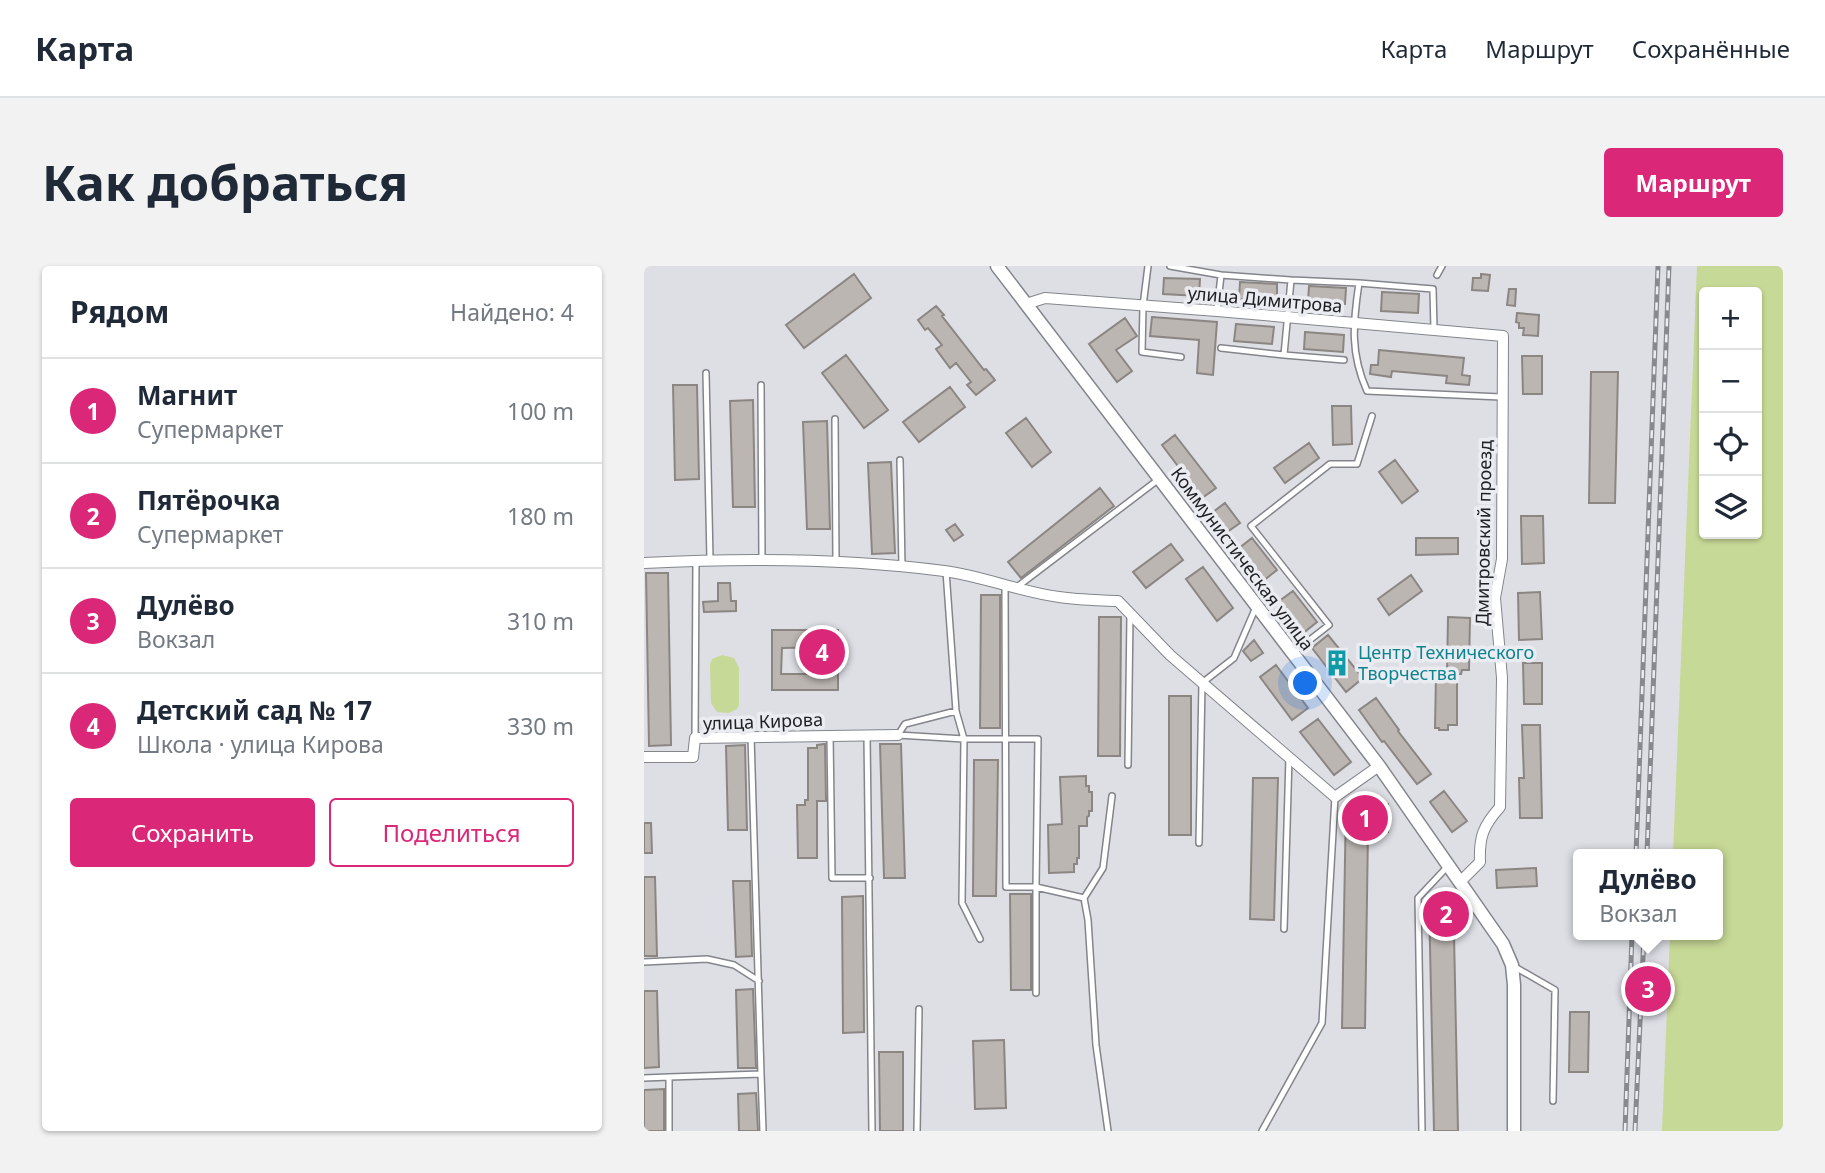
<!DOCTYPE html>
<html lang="ru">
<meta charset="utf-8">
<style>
:root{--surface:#fff;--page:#f2f2f3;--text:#1f2937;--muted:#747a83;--line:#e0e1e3;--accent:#db2777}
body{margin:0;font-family:"Noto Sans",sans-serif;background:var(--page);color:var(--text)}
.controls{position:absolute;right:21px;top:21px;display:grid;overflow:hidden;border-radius:7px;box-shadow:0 2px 5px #0004}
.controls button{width:63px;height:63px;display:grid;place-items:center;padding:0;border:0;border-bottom:2px solid var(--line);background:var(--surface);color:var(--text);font:35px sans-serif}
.you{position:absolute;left:662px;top:418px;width:24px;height:24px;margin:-18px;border:5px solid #fff;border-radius:50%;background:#1a73e8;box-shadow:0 0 0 10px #1a73e833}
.badge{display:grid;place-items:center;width:46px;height:46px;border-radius:50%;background:var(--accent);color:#fff;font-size:23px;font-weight:700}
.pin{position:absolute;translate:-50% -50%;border:4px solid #fff;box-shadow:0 2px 7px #0006}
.popup{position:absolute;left:929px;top:583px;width:150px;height:91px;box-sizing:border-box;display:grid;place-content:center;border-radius:7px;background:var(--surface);filter:drop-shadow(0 2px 5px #0005);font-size:23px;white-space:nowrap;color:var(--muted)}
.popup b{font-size:26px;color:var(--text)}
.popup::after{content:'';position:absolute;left:50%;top:100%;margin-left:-14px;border:14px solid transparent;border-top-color:var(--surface)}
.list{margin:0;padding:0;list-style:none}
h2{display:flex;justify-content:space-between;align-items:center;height:91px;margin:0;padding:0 28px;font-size:30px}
h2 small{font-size:23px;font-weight:400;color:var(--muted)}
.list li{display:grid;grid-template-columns:46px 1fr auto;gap:21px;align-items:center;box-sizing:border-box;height:105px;padding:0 28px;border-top:2px solid var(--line)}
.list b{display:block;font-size:26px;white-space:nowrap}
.list p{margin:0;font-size:23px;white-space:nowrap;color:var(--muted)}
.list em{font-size:23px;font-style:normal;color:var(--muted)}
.actions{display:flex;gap:14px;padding:21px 28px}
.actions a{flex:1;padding:16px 0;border:2px solid var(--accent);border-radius:7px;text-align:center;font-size:24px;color:var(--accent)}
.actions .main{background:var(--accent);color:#fff}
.icon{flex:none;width:38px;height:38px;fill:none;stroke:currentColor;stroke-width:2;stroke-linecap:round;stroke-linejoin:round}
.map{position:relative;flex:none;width:1139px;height:865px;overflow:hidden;border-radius:7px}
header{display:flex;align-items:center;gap:42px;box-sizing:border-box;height:98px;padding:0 35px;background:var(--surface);border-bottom:2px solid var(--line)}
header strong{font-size:33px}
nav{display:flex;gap:38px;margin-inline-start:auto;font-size:24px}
.intro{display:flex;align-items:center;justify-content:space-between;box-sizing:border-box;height:168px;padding:0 42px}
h1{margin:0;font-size:49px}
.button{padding:18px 32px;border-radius:7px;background:var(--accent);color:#fff;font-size:24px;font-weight:700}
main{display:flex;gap:42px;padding:0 42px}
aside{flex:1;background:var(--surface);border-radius:7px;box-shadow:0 2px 5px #0004}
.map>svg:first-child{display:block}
</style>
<header>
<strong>Карта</strong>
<nav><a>Карта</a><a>Маршрут</a><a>Сохранённые</a></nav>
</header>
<div class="intro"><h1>Как добраться</h1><a class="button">Маршрут</a></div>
<main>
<aside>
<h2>Рядом<small>Найдено: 4</small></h2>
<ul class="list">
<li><span class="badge">1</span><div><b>Магнит</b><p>Супермаркет</p></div><em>100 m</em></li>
<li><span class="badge">2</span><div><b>Пятёрочка</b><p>Супермаркет</p></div><em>180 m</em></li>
<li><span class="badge">3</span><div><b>Дулёво</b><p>Вокзал</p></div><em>310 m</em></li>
<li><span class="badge">4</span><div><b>Детский сад № 17</b><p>Школа · улица Кирова</p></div><em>330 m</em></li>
</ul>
<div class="actions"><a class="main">Сохранить</a><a>Поделиться</a></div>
</aside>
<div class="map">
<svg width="1139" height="865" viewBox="0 0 1139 865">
<rect width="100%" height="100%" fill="#dddfe5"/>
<path fill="#c7d996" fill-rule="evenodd" d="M 1053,0 L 1139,0 L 1139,865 L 1018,865 L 1026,669 L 1074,669 L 1074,588 L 1029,588 ZM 1113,26 L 1113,268 L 1060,268 L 1060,26 Z
M 78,389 L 90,392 L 95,402 L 95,439 L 93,443 L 85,447 L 73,446 L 67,437 L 66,398 L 68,393 Z"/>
<path fill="#bcb6b2" stroke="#8c8683" stroke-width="2" fill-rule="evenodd" d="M 210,8 L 227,32 L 160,82 L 142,59 Z
M 837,8 L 846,9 L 844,25 L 828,24 L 829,12 L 837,12 Z
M 520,12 L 556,13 L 555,30 L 519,28 Z
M 596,16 L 633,18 L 633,34 L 595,33 Z
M 665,20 L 702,22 L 701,38 L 664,36 Z
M 865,23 L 872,23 L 871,40 L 863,39 Z
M 738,26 L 775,28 L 774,47 L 737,45 Z
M 292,40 L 300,49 L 298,50 L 340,104 L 342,103 L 351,114 L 332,129 L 323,119 L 327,116 L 312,97 L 306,102 L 292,83 L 298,79 L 284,62 L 281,64 L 274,54 Z
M 873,47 L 895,49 L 894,70 L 879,69 L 880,62 L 875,62 L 875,57 L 872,56 Z
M 508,51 L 573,56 L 569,109 L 553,107 L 555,74 L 506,70 Z
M 481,52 L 493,70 L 472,84 L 488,105 L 473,116 L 445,78 Z
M 592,58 L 630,61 L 628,78 L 590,75 Z
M 661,66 L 700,69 L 699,86 L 660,83 Z
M 735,84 L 820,92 L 818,109 L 826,110 L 825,119 L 802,117 L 803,110 L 748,105 L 747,111 L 726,108 L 727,99 L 734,99 Z
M 202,89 L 244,144 L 220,162 L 178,107 Z
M 878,90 L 898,90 L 898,128 L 879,128 Z
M 947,106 L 974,106 L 971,237 L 945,237 Z
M 29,119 L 53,119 L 55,213 L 31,214 Z
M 306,121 L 321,141 L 275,176 L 259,156 Z
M 109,134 L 111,241 L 89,241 L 86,135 Z
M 688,140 L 707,140 L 708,178 L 689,179 Z
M 382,152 L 407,186 L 388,201 L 362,167 Z
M 183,155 L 186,263 L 163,263 L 159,156 Z
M 531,169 L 572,222 L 558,232 L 518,179 Z
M 665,177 L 675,192 L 641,217 L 630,202 Z
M 751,194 L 774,225 L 758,237 L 735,206 Z
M 247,196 L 251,287 L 228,288 L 224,197 Z
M 456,222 L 470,240 L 377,312 L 364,296 Z
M 581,237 L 596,257 L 583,266 L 569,246 Z
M 877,250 L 899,250 L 900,297 L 878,298 Z
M 311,258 L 319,269 L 310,275 L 302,264 Z
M 608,272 L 633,304 L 619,315 L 594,283 Z
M 772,272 L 814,272 L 814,288 L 772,289 Z
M 527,278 L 539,294 L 502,322 L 489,306 Z
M 559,301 L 589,342 L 573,355 L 542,313 Z
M 2,307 L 24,307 L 27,479 L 5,480 Z
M 767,309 L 778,325 L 745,349 L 734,333 Z
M 74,317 L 86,317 L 87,335 L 92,335 L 92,345 L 60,346 L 59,336 L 74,335 Z
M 649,325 L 673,356 L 658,368 L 634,336 Z
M 896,326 L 898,373 L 875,374 L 874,327 Z
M 337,329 L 356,329 L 356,462 L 336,462 Z
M 455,351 L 477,351 L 476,490 L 454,490 Z
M 804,351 L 826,352 L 825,404 L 818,404 L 817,408 L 813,408 L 813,459 L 804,459 L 804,464 L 795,464 L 795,462 L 791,462 L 792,408 L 803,405 Z
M 128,364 L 194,364 L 194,424 L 128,424 ZM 183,381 L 183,408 L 137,408 L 138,382 Z
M 684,369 L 719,412 L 702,426 L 668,382 Z
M 610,374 L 619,387 L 607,395 L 599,385 Z
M 879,397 L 898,397 L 898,438 L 880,438 Z
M 632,399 L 664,442 L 648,454 L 616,411 Z
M 525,430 L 547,430 L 547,569 L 525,569 Z
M 732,432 L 755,464 L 754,465 L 787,508 L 773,518 L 740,475 L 738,476 L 715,444 Z
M 674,453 L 707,496 L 690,509 L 656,466 Z
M 878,459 L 896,459 L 898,552 L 876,552 L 875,512 L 880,512 Z
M 181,478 L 182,535 L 173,535 L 173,592 L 154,592 L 153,539 L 161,539 L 161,534 L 164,534 L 164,482 L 173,482 L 173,479 Z
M 236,478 L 257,478 L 261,612 L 240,612 Z
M 101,479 L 103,564 L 84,564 L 82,480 Z
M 330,494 L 354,494 L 352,630 L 329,630 Z
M 442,510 L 442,520 L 445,520 L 445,526 L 448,526 L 448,545 L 445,545 L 445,550 L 443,551 L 443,560 L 435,560 L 435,592 L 433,592 L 433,598 L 430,598 L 430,606 L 405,607 L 404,559 L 418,558 L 416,511 Z
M 609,512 L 634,512 L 630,654 L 606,653 Z
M 800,525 L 823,555 L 808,566 L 786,536 Z
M 702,537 L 744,538 L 744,566 L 724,566 L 721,762 L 698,762 Z
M 0,557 L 7,557 L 8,587 L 0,587 Z
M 892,602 L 893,620 L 853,622 L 852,604 Z
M 0,611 L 11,611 L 13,690 L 0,690 Z
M 89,615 L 106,615 L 108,690 L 92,691 Z
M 366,628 L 387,628 L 387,724 L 367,724 Z
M 219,630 L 220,766 L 199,767 L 198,631 Z
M 815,633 L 816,668 L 810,668 L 814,865 L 790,865 L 785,634 Z
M 109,723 L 112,802 L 94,802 L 92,724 Z
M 0,725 L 13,725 L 15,801 L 0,802 Z
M 926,746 L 945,746 L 944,806 L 925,806 Z
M 360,774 L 362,842 L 331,843 L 329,775 Z
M 235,786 L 259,786 L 259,865 L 236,865 Z
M 20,823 L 20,865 L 0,865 L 0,824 Z
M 112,827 L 114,865 L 95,865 L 94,828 Z"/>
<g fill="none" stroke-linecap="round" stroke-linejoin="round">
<g stroke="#83858b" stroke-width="8">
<path id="service" d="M 504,0 L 499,40 L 498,86 L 537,91
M 526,0 L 577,9
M 793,9 L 798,0
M 647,14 L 715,17
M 573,45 L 577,9 L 647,14 L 640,89 L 577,82
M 790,64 L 789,23 L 715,17 C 709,57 706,87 723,125 L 857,131
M 640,89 L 700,94
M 62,107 L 66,294
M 117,119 L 118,295
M 191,153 L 192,296
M 256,194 L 258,301
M 302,305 L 312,445 L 320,473 L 318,637 L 336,673
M 361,319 L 362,621 L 392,621 L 392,727
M 373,321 L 515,213
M 649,387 L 685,359 L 607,260 L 686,198 L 713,198 L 728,150
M 186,469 L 188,612 L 226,612
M 254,469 L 320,473 L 394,473 L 392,621 L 440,632
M 254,469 L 261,458 L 312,445
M 107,470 L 117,808
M 223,470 L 228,865
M 51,472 L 52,294
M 484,499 L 486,349
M 555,577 L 558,417 L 590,392 L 612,341
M 640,663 L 645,491
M 0,696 L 63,693 L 90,699 L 115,715
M 871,701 L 911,724 L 909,835
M 25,811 L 117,808 L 119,865
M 0,812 L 25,811 L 25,865
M 273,865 L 275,743
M 464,865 L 452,779 L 444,654 L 440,632 L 459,602 L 468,530
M 618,865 L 678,757 L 691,531
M 778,865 L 774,632 L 804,600"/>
</g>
<g stroke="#83858b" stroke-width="12">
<path id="minor" d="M 382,38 L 401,32 L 573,45 L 859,70 L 858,293 L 851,332 L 858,412 L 856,541 C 839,560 835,571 836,596 L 816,616
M 0,297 C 99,292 201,292 300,305 C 339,310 376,326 415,331 C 434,334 454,334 474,335 L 526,389 L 691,531 L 735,500
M 0,491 L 49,491 L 51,472 L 254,469"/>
</g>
<g stroke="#83858b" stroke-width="15">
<path id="tertiary" d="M 353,0 L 735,500 L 859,678 L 868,699 L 870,719 L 870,865"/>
</g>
<use href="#service" stroke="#fff" stroke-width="5"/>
<use href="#minor" stroke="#fff" stroke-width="10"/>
<use href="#tertiary" stroke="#fff" stroke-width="12"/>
<g stroke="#88898e" stroke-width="5">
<path id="rail" d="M 992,588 L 1014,0
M 1003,588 L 1025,0
M 981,865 L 988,669
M 991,865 L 1000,669"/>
</g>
<use href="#rail" stroke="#eaecf2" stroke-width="2.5" stroke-dasharray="8" stroke-linecap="butt"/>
</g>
<defs>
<g id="building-bare" transform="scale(2.1)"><path d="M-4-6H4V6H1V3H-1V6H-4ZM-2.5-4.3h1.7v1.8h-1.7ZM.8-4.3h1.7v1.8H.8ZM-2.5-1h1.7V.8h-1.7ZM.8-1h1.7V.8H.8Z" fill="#0f9aa8" stroke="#eaecf2" stroke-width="2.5" paint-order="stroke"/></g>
</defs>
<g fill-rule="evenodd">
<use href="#building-bare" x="693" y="397"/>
</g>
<g text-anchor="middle" stroke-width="7" stroke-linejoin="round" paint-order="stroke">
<g font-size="18" fill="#202124" stroke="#eaecf2">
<text transform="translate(621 34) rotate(5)" y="6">улица Димитрова</text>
<text transform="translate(840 267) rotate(-89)" y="6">Дмитровский проезд</text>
<text transform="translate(598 293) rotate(53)" y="6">Коммунистическая улица</text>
<text transform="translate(119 456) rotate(-2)" y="6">улица Кирова</text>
</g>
<g font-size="18" fill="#0d838f" stroke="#eaecf2" text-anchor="start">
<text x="714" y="393">Центр Технического<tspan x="714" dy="21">Творчества</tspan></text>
</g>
</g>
</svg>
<div class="controls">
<button>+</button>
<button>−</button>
<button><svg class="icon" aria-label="locate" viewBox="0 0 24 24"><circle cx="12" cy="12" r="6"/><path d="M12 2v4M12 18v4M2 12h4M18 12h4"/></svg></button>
<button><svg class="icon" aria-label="layers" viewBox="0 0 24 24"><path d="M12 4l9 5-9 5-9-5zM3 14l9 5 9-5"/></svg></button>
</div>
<div class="you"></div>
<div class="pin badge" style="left:721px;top:552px">1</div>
<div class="pin badge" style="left:802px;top:648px">2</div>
<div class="pin badge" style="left:1004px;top:723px">3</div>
<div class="popup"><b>Дулёво</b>Вокзал</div>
<div class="pin badge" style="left:178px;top:386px">4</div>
</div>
</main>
